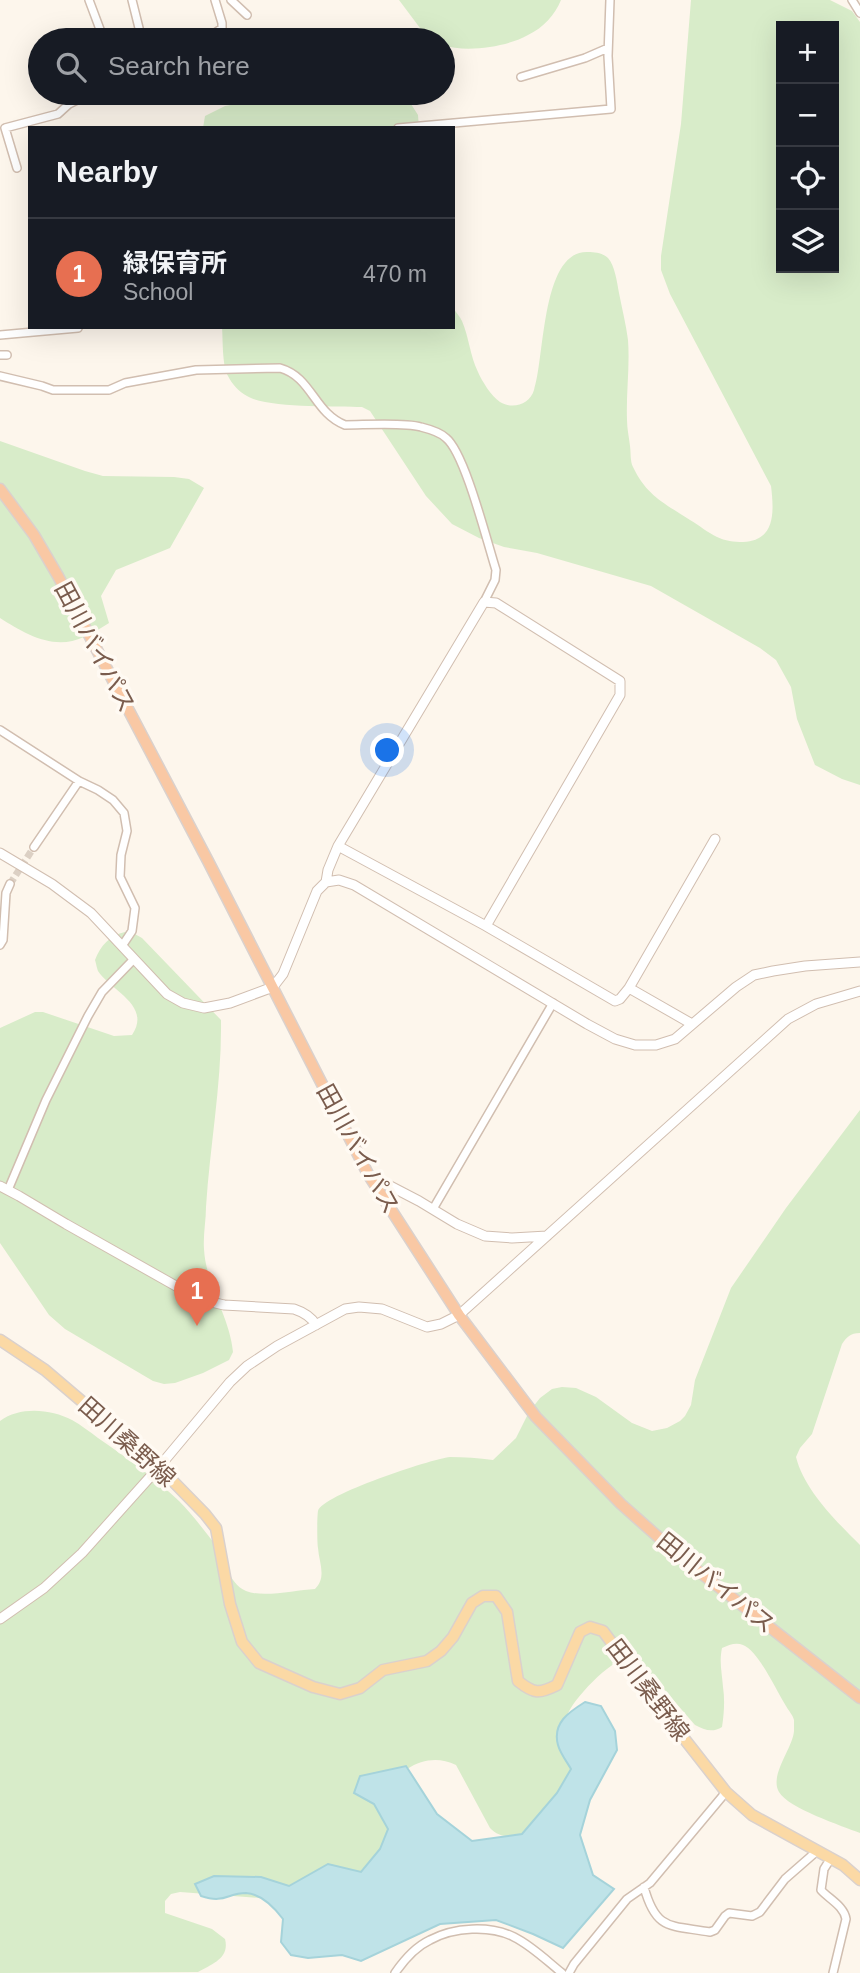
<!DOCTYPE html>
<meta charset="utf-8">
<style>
:root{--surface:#171b24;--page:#20242c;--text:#f1f3f6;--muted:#9ea1a6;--line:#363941;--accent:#e76f51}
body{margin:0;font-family:Arial,"Noto Sans JP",sans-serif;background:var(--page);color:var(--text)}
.controls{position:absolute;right:21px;top:21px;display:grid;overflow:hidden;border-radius:0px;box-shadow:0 7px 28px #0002}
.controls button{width:63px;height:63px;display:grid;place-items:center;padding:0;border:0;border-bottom:2px solid var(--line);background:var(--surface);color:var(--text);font:35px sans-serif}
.you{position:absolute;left:388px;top:751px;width:24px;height:24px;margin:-18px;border:5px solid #fff;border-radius:50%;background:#1a73e8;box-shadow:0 0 0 10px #1a73e833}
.badge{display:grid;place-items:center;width:46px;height:46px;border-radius:50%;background:var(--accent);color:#fff;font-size:23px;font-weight:700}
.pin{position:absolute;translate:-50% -58px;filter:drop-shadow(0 2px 4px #0008)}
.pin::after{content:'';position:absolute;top:37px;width:24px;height:21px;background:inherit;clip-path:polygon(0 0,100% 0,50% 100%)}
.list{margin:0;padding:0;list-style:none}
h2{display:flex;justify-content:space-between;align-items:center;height:91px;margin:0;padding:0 28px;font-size:30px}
h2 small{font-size:23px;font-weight:400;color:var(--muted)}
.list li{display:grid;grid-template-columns:46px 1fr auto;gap:21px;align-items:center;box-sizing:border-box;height:112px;padding:0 28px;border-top:2px solid var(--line)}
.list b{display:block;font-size:26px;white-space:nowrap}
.list p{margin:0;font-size:23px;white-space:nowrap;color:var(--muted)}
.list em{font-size:23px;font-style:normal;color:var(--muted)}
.icon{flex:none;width:38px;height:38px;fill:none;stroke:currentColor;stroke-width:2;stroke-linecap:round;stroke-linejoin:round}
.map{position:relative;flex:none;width:860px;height:1973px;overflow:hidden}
.search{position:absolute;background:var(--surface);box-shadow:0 7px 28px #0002;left:28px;top:28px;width:427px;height:77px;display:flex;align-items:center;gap:18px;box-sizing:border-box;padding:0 24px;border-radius:38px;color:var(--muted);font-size:26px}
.panel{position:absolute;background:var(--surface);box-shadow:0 7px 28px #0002;left:28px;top:126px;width:427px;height:203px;border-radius:0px}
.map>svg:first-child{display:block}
</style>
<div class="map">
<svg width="860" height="1973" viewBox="0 0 860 1973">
<rect width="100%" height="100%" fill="#fdf6ec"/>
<path fill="#d8ecc9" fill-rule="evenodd" d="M 399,0 L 561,0 C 555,15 543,28 528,35 C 507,47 466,53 443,45 L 443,40 L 433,40 L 420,28 Z
M 691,0 L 830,0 L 852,11 L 860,22 L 860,785 L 842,779 L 815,765 L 797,719 L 791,687 L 776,660 L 760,648 L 651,586 L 537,553 L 504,547 L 479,538 L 452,524 L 426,496 L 370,411 L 362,407 C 337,406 266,408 247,396 C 239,392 232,384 228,376 C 222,366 223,340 222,327 L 453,327 L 453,308 C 456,312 460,317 462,321 C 469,337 470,356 478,372 C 482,381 491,396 500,402 C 513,410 530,404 534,390 C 545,358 541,250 588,252 C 595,252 603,253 608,258 C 615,266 617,282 619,293 C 622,309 626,324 628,340 C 630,367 626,393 627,420 C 627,429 629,437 630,446 C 631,453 630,461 633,467 C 647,496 664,503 690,520 C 699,525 708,533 717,537 C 725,541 734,542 743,542 C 776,541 774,511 771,486 L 670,294 L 661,270 L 661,256 L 681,124 ZM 781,26 L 834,26 L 834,268 L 781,268 Z
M 297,93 L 404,93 L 418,115 L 419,128 L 203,128 L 205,116 L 225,106 Z
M 0,441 L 85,471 L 103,476 L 174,477 L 189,479 L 204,488 L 170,548 L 116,570 L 101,596 L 109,623 C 101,628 93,633 84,637 C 54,651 25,634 0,618 Z
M 125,932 L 133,933 L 142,938 L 221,1020 C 222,1082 210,1145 206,1207 C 206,1221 203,1235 204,1249 C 206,1286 230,1317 233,1352 L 229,1360 L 203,1373 L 175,1383 L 164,1384 L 153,1381 L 65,1329 L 49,1315 L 0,1243 L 0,1028 L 35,1012 L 43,1012 L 114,1036 L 132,1035 C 152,1005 111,991 98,971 C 97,969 96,963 95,960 C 100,946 110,935 125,932 Z
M 860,1110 L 860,1333 C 850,1333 847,1337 842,1344 L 812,1434 L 800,1448 L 796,1457 C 804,1490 837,1522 860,1545 L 860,1833 C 842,1826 788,1808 779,1792 C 769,1775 793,1748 794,1731 C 794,1730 794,1721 794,1720 C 793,1715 788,1710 786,1706 C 777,1692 758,1650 743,1645 C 736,1642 729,1645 722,1648 C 719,1662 722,1673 723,1687 C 725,1700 724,1714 722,1727 C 713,1733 704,1730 695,1725 L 642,1664 C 637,1660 634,1657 628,1658 C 611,1659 572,1700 567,1716 C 562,1731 576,1757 576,1774 C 576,1787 568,1803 565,1815 C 544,1824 509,1849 490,1828 L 456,1765 C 439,1757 423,1759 407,1769 L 410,1794 L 369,1870 L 261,1898 L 180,1892 L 171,1894 L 165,1901 L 165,1913 L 212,1929 L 225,1939 C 230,1958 212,1964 198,1972 L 0,1973 L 0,1421 C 20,1406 51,1409 72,1420 C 81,1425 90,1432 98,1438 C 126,1457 155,1478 179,1501 C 192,1514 203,1529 214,1543 C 226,1557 227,1583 246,1591 C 263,1598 296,1590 315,1589 C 327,1577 319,1563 318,1548 C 317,1542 317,1517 318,1511 C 322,1495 431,1459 450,1457 C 464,1457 479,1458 493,1460 L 516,1438 L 529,1412 L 540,1398 L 552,1389 L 562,1387 L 576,1388 L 596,1397 L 632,1423 L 652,1431 L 667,1428 L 680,1421 L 685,1416 L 691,1405 L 695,1380 L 731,1288 L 786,1208 Z"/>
<path fill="#bfe3e8" stroke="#a5d3da" stroke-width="2" d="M 585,1702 L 601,1706 L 615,1731 L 617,1750 L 590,1800 L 580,1835 L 593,1875 L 614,1889 L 563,1948 L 533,1934 L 496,1920 L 440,1924 L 361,1961 L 342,1955 L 308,1958 L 291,1955 L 281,1942 L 283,1919 C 274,1907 262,1894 246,1893 C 227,1893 225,1904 201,1896 L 195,1884 L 214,1876 L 261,1877 L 289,1886 L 328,1864 L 361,1872 L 380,1849 L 388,1829 L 374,1804 L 354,1793 L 360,1776 L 406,1766 L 437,1814 L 472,1841 L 522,1834 L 557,1793 L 571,1769 C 567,1762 560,1753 558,1745 C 552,1723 569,1712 585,1702 Z"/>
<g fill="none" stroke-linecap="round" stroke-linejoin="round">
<path stroke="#dcd0c4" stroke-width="7" stroke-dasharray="7 3.5" stroke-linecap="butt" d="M 10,884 L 34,847"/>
<g stroke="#d1beb0" stroke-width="10">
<path id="minor" d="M 89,0 L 104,40
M 132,0 L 142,40
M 231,0 L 247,15
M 852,0 L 860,13
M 205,40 L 222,28 L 222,23 L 215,0
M 521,77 L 585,58 L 608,48
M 398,128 L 611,109 L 608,56 L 610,0
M 17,168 L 5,128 L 58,114 L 69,104 L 91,93
M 0,335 L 78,328
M 0,355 L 7,355
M 0,376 L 42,386 L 53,390 L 109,390 L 125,383 L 196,370 L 280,368 C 312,377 314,413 345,425 C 365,425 403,422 421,427 C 429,429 440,432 446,438 C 465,453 487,542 496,570 L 495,580 L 484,602
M 0,730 L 79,781 L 98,790 L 113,800 L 124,813 L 127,831 L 121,855 L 120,877 L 135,908 L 132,931 L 122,946
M 34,847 L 79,781
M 0,945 L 3,940 L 6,893 L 10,884
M 8,1190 L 46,1100 L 88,1016 L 102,992 L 134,959
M 433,1209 L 553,1003
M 831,1858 L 824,1869 L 821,1890 C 829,1899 844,1906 846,1919 L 833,1973
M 644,1887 C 656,1931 670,1925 710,1932 L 715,1930 L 725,1916 L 729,1913 L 752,1916 L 760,1912 L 785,1879 L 817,1851
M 395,1973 C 404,1960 415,1947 430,1940 C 454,1927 490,1925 514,1937 C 532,1946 547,1961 562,1973
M 569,1973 L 574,1964 L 627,1899 L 650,1883 L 726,1792"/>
</g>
<g stroke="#d1beb0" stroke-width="11">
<path id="tertiary" d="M 338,846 L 486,926 L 615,1001 L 620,999 L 629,988 L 715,839
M 0,853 L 52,884 L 91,913 L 167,994 L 183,1003 L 204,1008 L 230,1003 L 273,987 L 283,974 L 317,891 L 326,882 L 328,870 L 338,846 L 484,602 L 496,603 L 620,681 L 620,695 L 486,926
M 326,882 L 339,880 L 354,885 L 587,1024 L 615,1039 L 635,1045 L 656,1045 L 675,1039 L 736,987 L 754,975 L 773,971 L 805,966 L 860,962
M 629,988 L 692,1024
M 369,1175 L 419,1201 L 457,1224 L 485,1236 L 512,1238 L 547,1236
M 0,1186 L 19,1196 L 66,1224 L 199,1299 L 224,1305 L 294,1309 C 303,1312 311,1316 316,1325
M 0,1619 L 44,1588 L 82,1553 L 159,1467 L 230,1382 L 247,1366 L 277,1346 L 345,1309 L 359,1307 L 382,1309 L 427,1327 L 441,1324 L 459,1315 L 788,1019 L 816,1004 L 860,991"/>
</g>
<g stroke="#dad1cd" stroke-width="13">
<path id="primary" d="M 0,1340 L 45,1370 L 159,1467 L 205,1514 L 216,1528 L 230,1604 L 242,1642 L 259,1663 L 313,1687 L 340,1694 L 360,1688 L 383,1670 L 427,1661 L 441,1651 L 453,1637 L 472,1603 L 483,1596 L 496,1596 L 507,1612 L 518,1681 C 534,1694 539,1694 557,1685 L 580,1632 L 590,1627 L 603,1631 L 661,1709 L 726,1792 L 752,1815 L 843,1865 L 860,1880"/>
</g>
<g stroke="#dad1cd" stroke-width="13">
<path id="trunk" d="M 0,489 L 34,535 L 58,576 L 208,861 L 368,1174 L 459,1315 L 536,1417 L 621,1504 L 683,1559 L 860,1698"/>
</g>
<use href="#minor" stroke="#fff" stroke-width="7"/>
<use href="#tertiary" stroke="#fff" stroke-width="9"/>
<use href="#primary" stroke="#fbd9a5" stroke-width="10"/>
<use href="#trunk" stroke="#f9c8a4" stroke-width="10"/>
</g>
<g text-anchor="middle" stroke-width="7" stroke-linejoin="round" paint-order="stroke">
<g font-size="24" fill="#7a5c4d" stroke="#fffaf3">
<text transform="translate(95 647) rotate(62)" y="8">田川バイパス</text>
<text transform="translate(358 1149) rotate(61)" y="8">田川バイパス</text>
<text transform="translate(127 1442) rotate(42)" y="8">田川桑野線</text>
<text transform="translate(716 1583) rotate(39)" y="8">田川バイパス</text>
<text transform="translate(648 1690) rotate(53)" y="8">田川桑野線</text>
</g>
</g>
</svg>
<div class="controls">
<button>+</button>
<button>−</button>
<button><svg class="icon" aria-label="locate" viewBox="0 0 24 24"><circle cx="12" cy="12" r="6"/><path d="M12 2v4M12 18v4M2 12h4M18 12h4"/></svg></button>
<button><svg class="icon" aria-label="layers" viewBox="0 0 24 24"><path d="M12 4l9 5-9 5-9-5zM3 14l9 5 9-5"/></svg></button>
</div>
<div class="you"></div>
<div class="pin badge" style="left:197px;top:1326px">1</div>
<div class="search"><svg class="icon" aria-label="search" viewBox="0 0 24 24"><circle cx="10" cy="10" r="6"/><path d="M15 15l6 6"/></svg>Search here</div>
<section class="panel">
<h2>Nearby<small></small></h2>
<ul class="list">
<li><span class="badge">1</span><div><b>緑保育所</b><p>School</p></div><em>470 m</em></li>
</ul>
</section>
</div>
